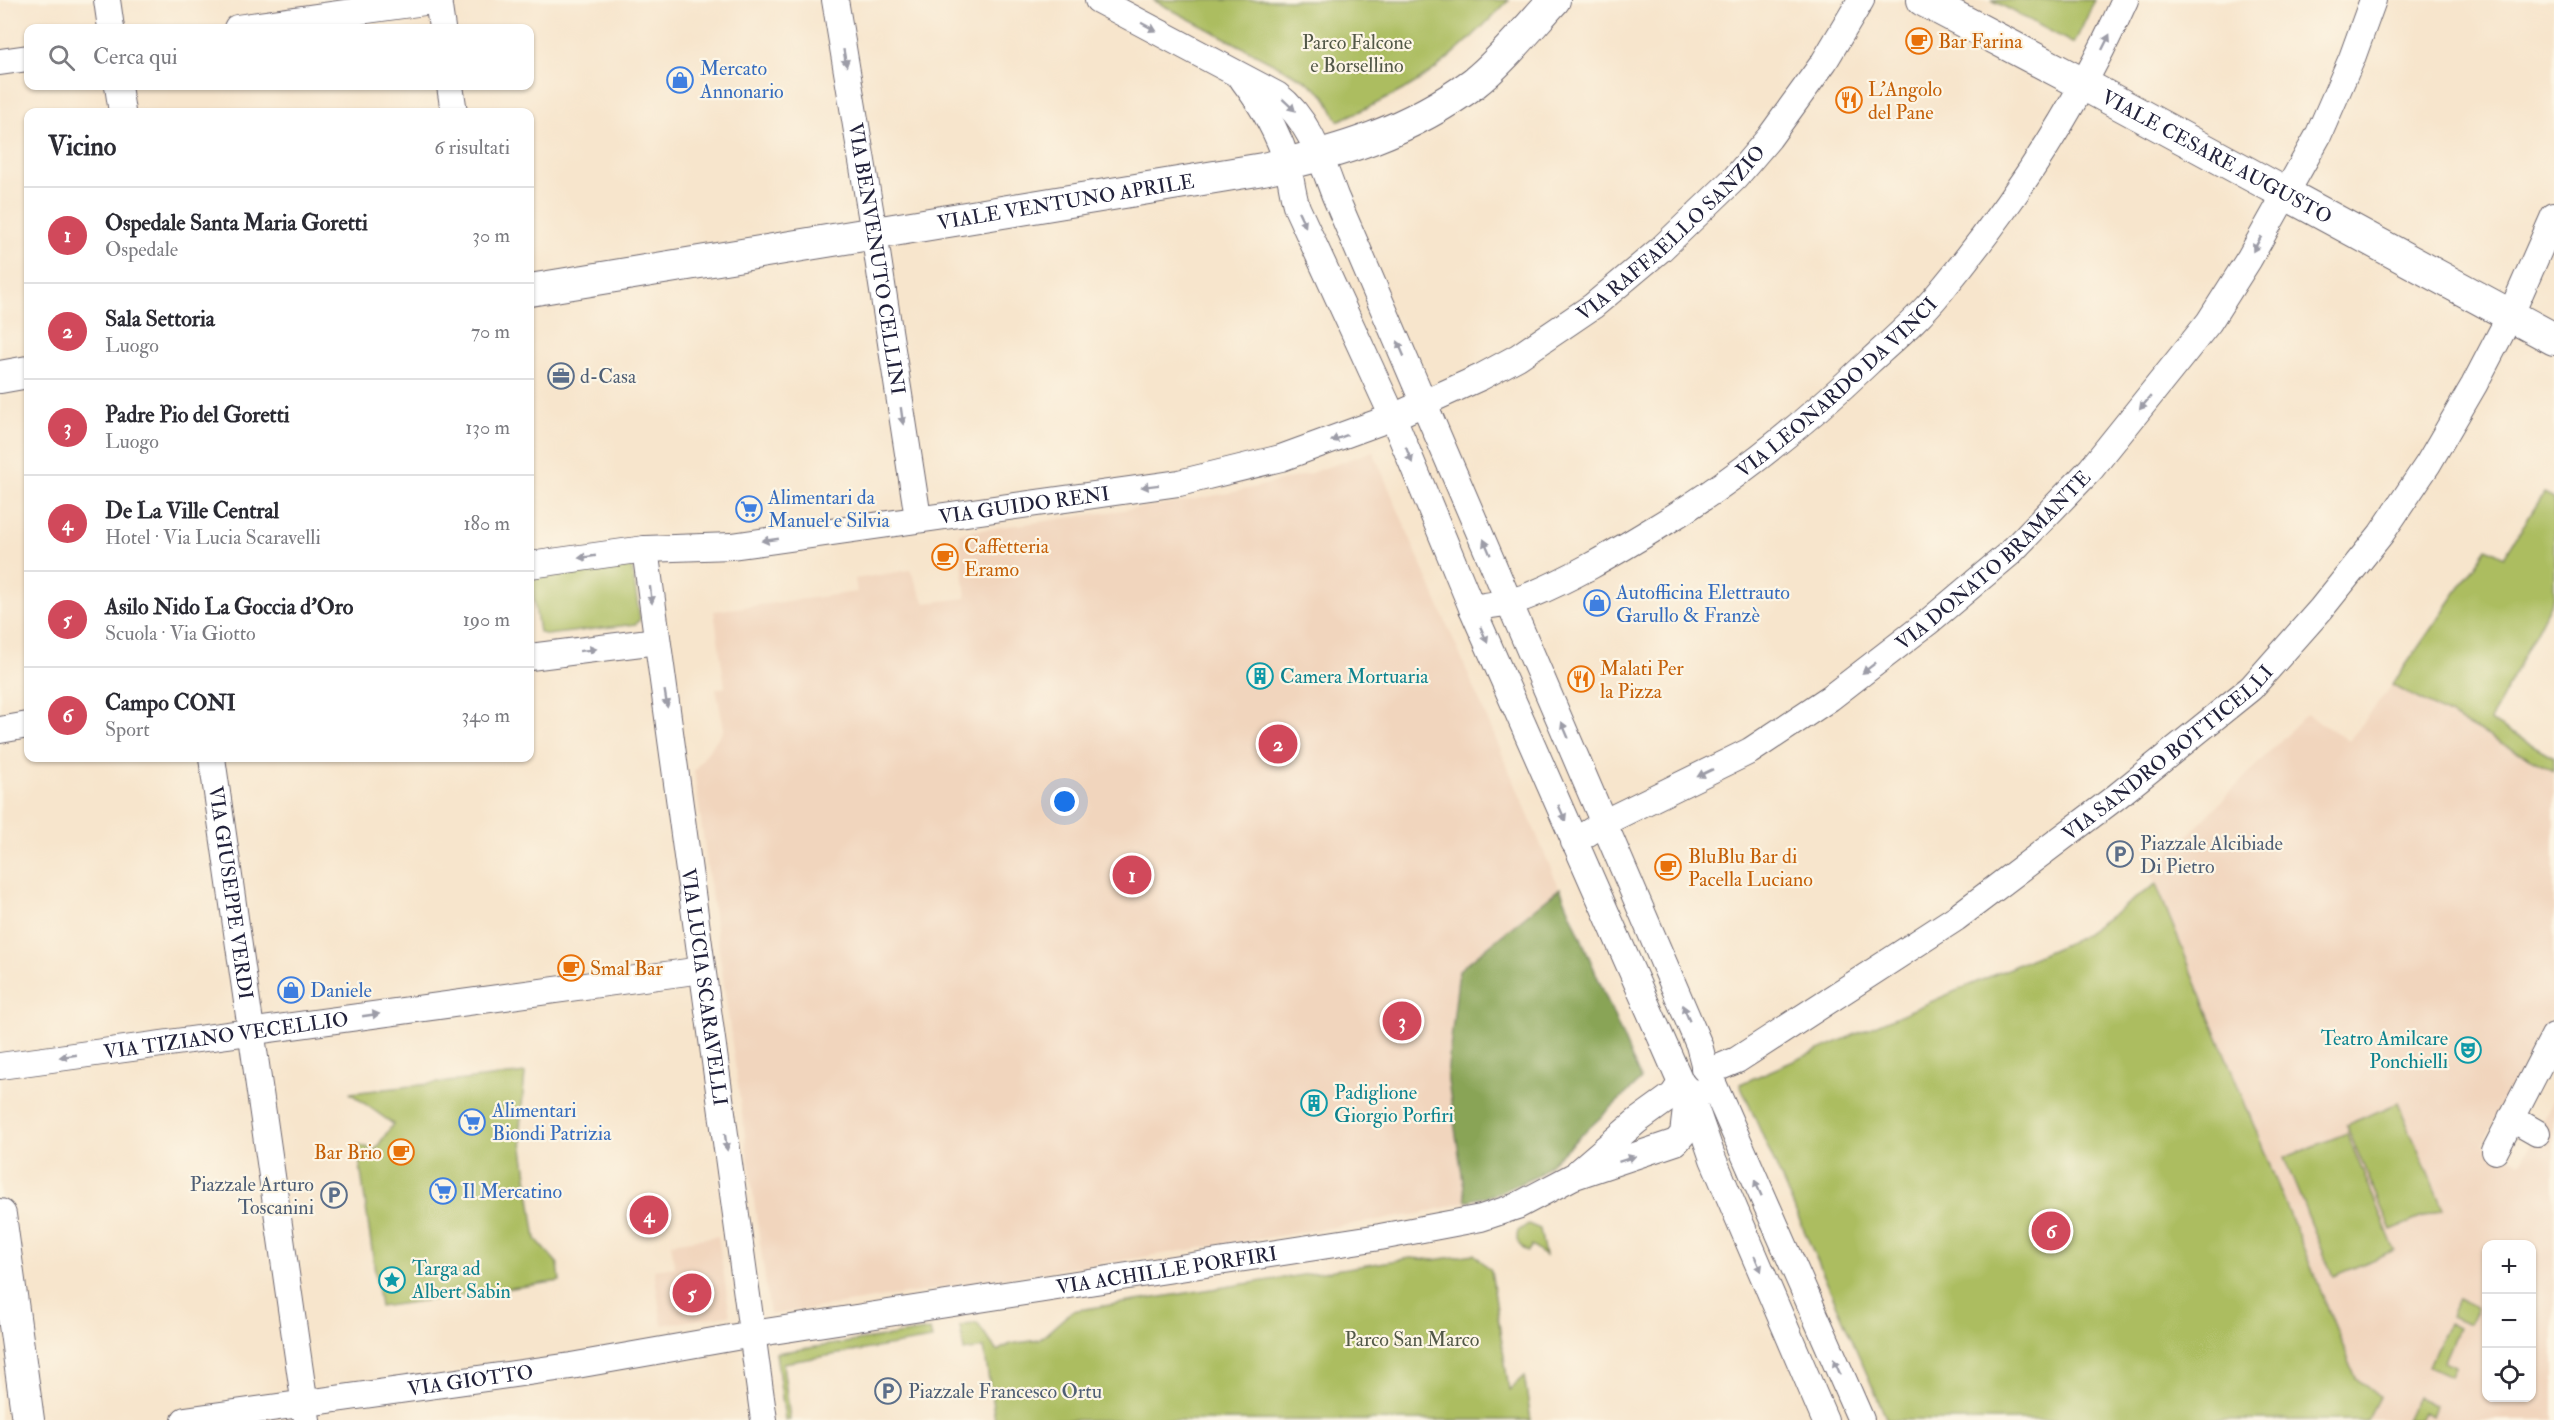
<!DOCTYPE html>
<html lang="it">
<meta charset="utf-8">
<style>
:root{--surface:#fff;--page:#f7f7f7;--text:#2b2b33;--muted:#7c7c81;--line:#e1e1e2;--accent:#d1495b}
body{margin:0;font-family:"IM FELL Double Pica",serif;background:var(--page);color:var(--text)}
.controls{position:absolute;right:18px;bottom:18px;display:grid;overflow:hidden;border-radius:12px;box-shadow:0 2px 4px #0004}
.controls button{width:54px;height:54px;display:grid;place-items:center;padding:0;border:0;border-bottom:2px solid var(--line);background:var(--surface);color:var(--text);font:30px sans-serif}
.you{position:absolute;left:1065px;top:802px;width:21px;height:21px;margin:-15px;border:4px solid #fff;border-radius:50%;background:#1a73e8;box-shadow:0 0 0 9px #1a73e833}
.badge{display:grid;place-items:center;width:39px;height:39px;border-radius:50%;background:var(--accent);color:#fff;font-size:20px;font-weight:700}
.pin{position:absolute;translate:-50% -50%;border:3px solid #fff;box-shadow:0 2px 6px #0006}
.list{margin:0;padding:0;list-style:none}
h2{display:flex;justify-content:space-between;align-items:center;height:78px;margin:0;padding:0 24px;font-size:26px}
h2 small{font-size:20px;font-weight:400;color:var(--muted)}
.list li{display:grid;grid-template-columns:39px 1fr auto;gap:18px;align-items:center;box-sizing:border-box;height:96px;padding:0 24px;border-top:2px solid var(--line)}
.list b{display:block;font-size:22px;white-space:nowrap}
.list p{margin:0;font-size:20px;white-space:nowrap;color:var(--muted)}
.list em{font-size:20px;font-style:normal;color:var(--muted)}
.icon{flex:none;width:33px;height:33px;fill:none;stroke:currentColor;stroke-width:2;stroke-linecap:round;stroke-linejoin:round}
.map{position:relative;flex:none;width:2554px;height:1420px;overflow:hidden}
.search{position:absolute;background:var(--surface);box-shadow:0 2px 4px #0004;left:24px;top:24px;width:510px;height:66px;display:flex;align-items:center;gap:15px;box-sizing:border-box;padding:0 21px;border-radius:12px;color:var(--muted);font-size:22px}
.panel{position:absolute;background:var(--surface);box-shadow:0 2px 4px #0004;left:24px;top:108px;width:510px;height:654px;border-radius:12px}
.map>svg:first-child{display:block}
</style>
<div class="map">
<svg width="2554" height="1420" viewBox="0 0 2554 1420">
<rect width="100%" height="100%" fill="#fcf5e5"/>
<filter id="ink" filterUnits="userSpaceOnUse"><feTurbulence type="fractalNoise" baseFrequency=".0167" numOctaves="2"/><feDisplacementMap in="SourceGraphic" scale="12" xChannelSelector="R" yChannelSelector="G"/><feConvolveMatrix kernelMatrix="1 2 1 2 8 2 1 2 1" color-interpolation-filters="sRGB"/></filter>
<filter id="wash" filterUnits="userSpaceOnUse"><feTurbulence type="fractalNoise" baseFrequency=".008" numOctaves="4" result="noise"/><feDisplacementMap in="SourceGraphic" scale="24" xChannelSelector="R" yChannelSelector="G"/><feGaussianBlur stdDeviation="1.35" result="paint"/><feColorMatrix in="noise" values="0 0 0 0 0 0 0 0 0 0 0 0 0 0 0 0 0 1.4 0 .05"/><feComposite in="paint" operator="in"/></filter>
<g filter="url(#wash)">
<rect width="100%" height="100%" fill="#f7e5cc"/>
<path fill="#f1d5bd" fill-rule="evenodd" d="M 1373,451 L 1641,1080 L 1537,1176 L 1496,1194 L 1419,1214 L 770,1315 L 694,771 L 724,729 L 716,689 L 725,687 L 714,611 L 857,592 L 855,579 L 910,570 L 925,603 L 966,598 L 959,533 L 1180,502 L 1239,491 L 1305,475 Z
M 2392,685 L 2554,771 L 2554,1011 L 2483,1143 L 2521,1163 L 2554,1097 L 2554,1420 L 2367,1420 L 2379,1397 L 2356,1378 L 2156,884 L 2148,870 L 2186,838 L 2306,714 L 2349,741 ZM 2486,1244 L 2532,1244 L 2532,1398 L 2486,1398 Z
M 718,1236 L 730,1315 L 662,1325 L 654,1270 L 675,1267 L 671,1243 Z"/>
<path fill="#acbd61" stroke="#67704e" stroke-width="1.5" d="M 1153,0 L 1509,0 C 1481,28 1452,59 1418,81 C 1393,97 1365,109 1338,121 L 1325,96 L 1305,80 Z
M 1992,0 L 2095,0 L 2074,44 Z
M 2544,493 L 2554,498 L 2554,596 L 2490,721 L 2554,757 L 2554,771 L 2392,685 L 2487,548 L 2504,557 Z
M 626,563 L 632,568 L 640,619 L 636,624 L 547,635 L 539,632 L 531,581 L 537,577 Z
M 2156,884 L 2356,1378 L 2379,1397 L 2367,1420 L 1887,1420 L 1740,1084 L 2079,938 Z
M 525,1073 L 520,1127 L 536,1239 L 558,1264 L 560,1281 L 380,1307 L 357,1144 L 375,1150 L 393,1124 L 350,1093 Z
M 2398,1103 L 2443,1209 L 2391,1230 L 2346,1125 Z
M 2347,1133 L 2395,1251 L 2333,1276 L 2284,1158 Z
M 1528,1224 L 1540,1229 L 1545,1256 L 1532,1246 L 1527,1252 C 1519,1245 1515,1242 1518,1231 Z
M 1474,1254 L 1491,1270 L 1509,1390 L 1524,1376 L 1531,1420 L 995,1420 L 984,1348 L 964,1351 L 960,1326 L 977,1323 L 997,1351 L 1010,1344 L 1039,1340 L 1072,1311 L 1411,1258 L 1434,1260 Z
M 2458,1299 L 2477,1308 L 2469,1324 L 2451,1316 Z
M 2448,1323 L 2458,1328 L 2444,1361 L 2455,1366 L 2450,1376 L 2429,1366 Z
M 930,1330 L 932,1339 L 783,1363 L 790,1420 L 785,1420 L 776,1353 Z
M 2417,1397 L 2436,1406 L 2432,1416 L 2423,1412 L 2419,1420 L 2406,1420 Z"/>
<path fill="#89a457" stroke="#566349" stroke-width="1.5" d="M 1560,888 L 1641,1080 L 1537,1176 L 1496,1194 L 1466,1201 L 1447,1075 L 1459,970 Z"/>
</g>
<g filter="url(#ink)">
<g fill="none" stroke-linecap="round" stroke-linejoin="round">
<g stroke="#6d666e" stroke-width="28">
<g id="minor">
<path d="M 107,0 L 111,28"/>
<path d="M 438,0 L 442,28"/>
<path id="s1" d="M 835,0 L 874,233 L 918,518"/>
<path d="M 1098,0 L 1277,95 C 1309,119 1321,159 1335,196 L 1699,1045 L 1705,1068"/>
<path d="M 237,28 L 439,0"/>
<path d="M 0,62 L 28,58"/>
<path d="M 1243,80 C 1262,105 1278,132 1287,162 C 1291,177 1292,193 1297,208 L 1393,417 L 1472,608 L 1681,1083 L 1690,1093 L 1703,1092"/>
<path d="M 118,86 L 122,112"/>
<path d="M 450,86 L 454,112"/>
<path id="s2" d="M 645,549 L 764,1420"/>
<path id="s3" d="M 530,565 L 645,549 L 732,546 L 1179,483 L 1281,458 L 1393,417 L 1481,377 L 1518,357 L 1593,306 L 1661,249 L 1735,178 L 1769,138 L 1824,62 L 1861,0"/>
<path id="s4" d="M 1472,608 C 1491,605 1513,603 1531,595 C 1572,578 1611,555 1649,532 C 1729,485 1801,427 1868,363 C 1893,340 1919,318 1940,292 C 2014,203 2078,105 2125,0"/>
<path d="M 530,657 L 657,641"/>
<path d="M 0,730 L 28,725"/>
<path id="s5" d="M 212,758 L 307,1420"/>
<path id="s6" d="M 1574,842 L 1605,822 L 1750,751 L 1830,698 L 1927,623 L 2010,553 L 2091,469 L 2209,322 L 2249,259 L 2318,136 L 2352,58 L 2373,0"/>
<path id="s7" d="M 0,1066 L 702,970"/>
<path d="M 1704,1068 L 1708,1072 L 1861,1420"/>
<path id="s8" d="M 1708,1072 L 1737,1060 L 1956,918 L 2116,797 L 2251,688 L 2321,609 L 2381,534 L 2428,464 L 2474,385 L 2510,316 L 2554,216"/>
<path d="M 1690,1093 L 1713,1159 L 1825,1420"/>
<path d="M 2511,1118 L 2537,1133"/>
<path d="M 2495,1151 L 2554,1036"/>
<path d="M 1579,1171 L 1637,1121 L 1673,1095 L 1681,1083"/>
<path id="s9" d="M 185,1420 L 571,1366 L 753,1334 L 1380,1237 L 1481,1218 L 1517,1206 L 1572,1177 L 1676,1142 L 1683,1134 L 1688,1092"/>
</g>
</g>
<g stroke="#6d666e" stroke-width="34">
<g id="major">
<path id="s10" d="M 1923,0 L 2083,84 L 2554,339"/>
<path id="s11" d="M 530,290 L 1263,169 C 1341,152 1409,131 1474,83 C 1500,63 1531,25 1554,0"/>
<path d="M 0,377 L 28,372"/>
<path d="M 0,1215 L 28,1420"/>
</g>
</g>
<use href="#minor" stroke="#fff" stroke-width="26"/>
<use href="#major" stroke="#fff" stroke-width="32"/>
</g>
<defs><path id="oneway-solid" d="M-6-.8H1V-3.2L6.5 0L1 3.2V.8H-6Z" transform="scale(1.5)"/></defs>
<g fill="#9c9ca7">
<use href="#oneway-solid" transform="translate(1149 27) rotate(28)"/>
<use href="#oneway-solid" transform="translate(2106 42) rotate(-64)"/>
<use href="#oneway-solid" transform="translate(845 58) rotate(80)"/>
<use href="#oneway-solid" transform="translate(1289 105) rotate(43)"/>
<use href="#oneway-solid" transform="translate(1302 219) rotate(65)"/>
<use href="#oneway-solid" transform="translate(2257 244) rotate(119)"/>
<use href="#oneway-solid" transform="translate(1401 349) rotate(-113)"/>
<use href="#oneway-solid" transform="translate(2145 403) rotate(130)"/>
<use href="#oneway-solid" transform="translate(902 416) rotate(82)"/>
<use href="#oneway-solid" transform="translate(1339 438) rotate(159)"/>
<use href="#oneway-solid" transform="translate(1409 455) rotate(68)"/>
<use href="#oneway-solid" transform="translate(1150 486) rotate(173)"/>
<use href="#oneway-solid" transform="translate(770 540) rotate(172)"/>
<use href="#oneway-solid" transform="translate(1487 547) rotate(-113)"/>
<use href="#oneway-solid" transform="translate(587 557) rotate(172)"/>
<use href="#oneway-solid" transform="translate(651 595) rotate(83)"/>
<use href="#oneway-solid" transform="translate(1484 635) rotate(66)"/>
<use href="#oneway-solid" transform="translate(588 650) rotate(-7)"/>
<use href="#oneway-solid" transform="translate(1869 668) rotate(142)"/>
<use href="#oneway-solid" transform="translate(666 699) rotate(81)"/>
<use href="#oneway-solid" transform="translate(1565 730) rotate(-113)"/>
<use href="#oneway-solid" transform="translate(1705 773) rotate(154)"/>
<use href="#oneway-solid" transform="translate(1562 813) rotate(66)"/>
<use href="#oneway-solid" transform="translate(1686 1013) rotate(-113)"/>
<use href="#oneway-solid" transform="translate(371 1015) rotate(-8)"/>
<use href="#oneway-solid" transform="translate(68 1056) rotate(172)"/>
<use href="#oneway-solid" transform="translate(726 1142) rotate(82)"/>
<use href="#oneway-solid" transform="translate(1627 1159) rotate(-18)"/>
<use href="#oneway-solid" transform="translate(1758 1188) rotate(-114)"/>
<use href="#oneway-solid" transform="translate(1758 1264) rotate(67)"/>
<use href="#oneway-solid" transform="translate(1837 1367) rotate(-114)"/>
</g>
</g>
<defs>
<g id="cafe-ring" transform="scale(1.35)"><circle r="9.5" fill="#fcf5e5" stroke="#e8710a" stroke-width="1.5"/><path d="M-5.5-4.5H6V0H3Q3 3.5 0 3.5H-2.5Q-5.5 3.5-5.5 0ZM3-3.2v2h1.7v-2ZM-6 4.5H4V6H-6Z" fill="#e8710a"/></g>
<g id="shop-ring" transform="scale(1.35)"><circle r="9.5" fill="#fcf5e5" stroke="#3f7fe0" stroke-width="1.5"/><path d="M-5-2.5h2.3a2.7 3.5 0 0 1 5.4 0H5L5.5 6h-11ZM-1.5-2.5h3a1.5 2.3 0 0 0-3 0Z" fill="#3f7fe0"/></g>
<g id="restaurant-ring" transform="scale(1.35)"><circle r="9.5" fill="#fcf5e5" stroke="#e8710a" stroke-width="1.5"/><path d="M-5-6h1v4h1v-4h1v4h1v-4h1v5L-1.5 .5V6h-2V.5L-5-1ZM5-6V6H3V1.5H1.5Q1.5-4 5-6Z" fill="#e8710a"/></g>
<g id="office-ring" transform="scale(1.35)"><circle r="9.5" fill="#fcf5e5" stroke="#5c6f8a" stroke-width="1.5"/><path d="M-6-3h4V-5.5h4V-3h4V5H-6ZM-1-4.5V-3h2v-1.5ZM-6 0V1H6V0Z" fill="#5c6f8a"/></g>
<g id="supermarket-ring" transform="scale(1.35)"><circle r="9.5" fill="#fcf5e5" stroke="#3f7fe0" stroke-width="1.5"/><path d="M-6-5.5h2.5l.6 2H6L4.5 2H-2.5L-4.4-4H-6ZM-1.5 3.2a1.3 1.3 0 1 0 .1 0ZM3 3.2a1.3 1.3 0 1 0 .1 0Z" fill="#3f7fe0"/></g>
<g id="building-ring" transform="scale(1.35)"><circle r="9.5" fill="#fcf5e5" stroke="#0f9aa8" stroke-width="1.5"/><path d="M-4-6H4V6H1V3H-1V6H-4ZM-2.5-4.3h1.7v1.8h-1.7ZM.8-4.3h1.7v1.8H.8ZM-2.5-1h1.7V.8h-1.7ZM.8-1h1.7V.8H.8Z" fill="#0f9aa8"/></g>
<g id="parking-ring" transform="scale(1.35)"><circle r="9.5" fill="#fcf5e5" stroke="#5c6f8a" stroke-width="1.5"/><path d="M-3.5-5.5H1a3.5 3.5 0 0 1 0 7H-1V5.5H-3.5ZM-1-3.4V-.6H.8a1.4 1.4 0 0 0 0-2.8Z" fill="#5c6f8a"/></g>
<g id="theatre-ring" transform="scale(1.35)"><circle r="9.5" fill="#fcf5e5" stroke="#0f9aa8" stroke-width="1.5"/><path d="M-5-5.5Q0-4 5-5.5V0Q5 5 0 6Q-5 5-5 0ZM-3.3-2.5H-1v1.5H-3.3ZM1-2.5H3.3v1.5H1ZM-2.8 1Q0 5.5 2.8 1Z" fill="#0f9aa8"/></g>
<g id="sight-ring" transform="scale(1.35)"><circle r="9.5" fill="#fcf5e5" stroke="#0f9aa8" stroke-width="1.5"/><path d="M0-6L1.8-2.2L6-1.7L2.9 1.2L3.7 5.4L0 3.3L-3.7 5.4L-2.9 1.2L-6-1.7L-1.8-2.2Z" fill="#0f9aa8"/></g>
</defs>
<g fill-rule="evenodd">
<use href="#cafe-ring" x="1919" y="41"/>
<use href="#shop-ring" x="680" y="80"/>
<use href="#restaurant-ring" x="1849" y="100"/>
<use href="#office-ring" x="561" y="376"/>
<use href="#supermarket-ring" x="749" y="509"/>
<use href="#cafe-ring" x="945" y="557"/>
<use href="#shop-ring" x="1597" y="603"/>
<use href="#building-ring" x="1260" y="676"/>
<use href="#restaurant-ring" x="1581" y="679"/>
<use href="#parking-ring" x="2120" y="854"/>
<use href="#cafe-ring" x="1668" y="867"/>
<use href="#cafe-ring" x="571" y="968"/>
<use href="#shop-ring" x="291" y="990"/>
<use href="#theatre-ring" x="2468" y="1050"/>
<use href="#building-ring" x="1314" y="1103"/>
<use href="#supermarket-ring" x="472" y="1122"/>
<use href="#cafe-ring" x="401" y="1152"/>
<use href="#supermarket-ring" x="443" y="1191"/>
<use href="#parking-ring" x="334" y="1195"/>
<use href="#sight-ring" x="392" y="1280"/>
<use href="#parking-ring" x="888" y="1391"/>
</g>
<g text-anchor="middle" stroke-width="4.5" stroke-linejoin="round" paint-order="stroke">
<g font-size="20" fill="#c56008" stroke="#fcf5e5" text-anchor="start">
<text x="1938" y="48">Bar Farina</text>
<text x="1868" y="96">L'Angolo<tspan x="1868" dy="23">del Pane</tspan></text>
<text x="964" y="553">Caffetteria<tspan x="964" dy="23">Eramo</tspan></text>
<text x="1600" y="675">Malati Per<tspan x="1600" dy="23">la Pizza</tspan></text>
<text x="1688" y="863">BluBlu Bar di<tspan x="1688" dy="23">Pacella Luciano</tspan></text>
<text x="590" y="975">Smal Bar</text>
<text x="382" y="1159" text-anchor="end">Bar Brio</text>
</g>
<g font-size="20" fill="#525848" stroke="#fcf5e5">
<text x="1357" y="49">Parco Falcone<tspan x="1357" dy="23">e Borsellino</tspan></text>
<text x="1412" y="1346">Parco San Marco</text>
</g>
<g font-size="20" fill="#366cbe" stroke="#fcf5e5" text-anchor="start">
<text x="700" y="75">Mercato<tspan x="700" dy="23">Annonario</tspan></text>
<text x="768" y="504">Alimentari da<tspan x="768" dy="23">Manuel e Silvia</tspan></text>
<text x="1616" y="599">Autofficina Elettrauto<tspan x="1616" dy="23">Garullo &amp; Franzè</tspan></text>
<text x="310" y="997">Daniele</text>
<text x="492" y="1117">Alimentari<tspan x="492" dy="23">Biondi Patrizia</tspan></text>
<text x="462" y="1198">Il Mercatino</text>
</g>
<g font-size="20" fill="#22223b" stroke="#fcf5e5">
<text dy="7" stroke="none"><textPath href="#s10" startOffset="333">VIALE CESARE AUGUSTO</textPath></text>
<text dy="7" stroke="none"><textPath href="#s11" startOffset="543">VIALE VENTUNO APRILE</textPath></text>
<text dy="7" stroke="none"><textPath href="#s3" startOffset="1215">VIA RAFFAELLO SANZIO</textPath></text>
<text dy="7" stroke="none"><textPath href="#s1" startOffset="262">VIA BENVENUTO CELLINI</textPath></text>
<text dy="7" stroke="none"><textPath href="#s4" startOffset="432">VIA LEONARDO DA VINCI</textPath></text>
<text dy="7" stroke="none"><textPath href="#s3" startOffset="498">VIA GUIDO RENI</textPath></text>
<text dy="7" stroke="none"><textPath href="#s6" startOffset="508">VIA DONATO BRAMANTE</textPath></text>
<text dy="7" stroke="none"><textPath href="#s8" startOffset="561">VIA SANDRO BOTTICELLI</textPath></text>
<text dy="7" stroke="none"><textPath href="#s5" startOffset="136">VIA GIUSEPPE VERDI</textPath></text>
<text dy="7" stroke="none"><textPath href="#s2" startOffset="442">VIA LUCIA SCARAVELLI</textPath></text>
<text dy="7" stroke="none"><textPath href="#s7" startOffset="228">VIA TIZIANO VECELLIO</textPath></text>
<text dy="7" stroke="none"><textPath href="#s9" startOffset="993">VIA ACHILLE PORFIRI</textPath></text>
<text dy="7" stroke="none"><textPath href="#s9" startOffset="288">VIA GIOTTO</textPath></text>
</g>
<g font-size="20" fill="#4e5e75" stroke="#fcf5e5" text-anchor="start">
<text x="580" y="383">d-Casa</text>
<text x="2140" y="850">Piazzale Alcibiade<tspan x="2140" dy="23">Di Pietro</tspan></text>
<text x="314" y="1191" text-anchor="end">Piazzale Arturo<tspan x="314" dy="23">Toscanini</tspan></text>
<text x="908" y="1398">Piazzale Francesco Ortu</text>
</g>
<g font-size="20" fill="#0d838f" stroke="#fcf5e5" text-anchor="start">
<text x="1280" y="683">Camera Mortuaria</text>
<text x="2448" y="1045" text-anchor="end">Teatro Amilcare<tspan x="2448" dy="23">Ponchielli</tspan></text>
<text x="1334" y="1099">Padiglione<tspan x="1334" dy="23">Giorgio Porfiri</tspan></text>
<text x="412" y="1275">Targa ad<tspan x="412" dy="23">Albert Sabin</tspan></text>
</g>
</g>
</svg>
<div class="controls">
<button>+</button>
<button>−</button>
<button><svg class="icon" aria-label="locate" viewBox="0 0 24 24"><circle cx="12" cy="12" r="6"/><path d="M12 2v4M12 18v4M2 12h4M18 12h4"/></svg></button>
</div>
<div class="you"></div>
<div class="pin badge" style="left:1132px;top:875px">1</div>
<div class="pin badge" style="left:1278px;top:744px">2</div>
<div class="pin badge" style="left:1402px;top:1021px">3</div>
<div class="pin badge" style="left:649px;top:1215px">4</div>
<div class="pin badge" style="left:692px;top:1293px">5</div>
<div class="pin badge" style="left:2051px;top:1231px">6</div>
<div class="search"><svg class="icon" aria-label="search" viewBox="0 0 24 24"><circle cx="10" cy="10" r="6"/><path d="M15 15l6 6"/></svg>Cerca qui</div>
<section class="panel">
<h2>Vicino<small>6 risultati</small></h2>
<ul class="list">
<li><span class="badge">1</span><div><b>Ospedale Santa Maria Goretti</b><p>Ospedale</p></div><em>30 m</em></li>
<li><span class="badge">2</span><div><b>Sala Settoria</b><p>Luogo</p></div><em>70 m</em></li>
<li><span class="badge">3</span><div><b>Padre Pio del Goretti</b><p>Luogo</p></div><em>130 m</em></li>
<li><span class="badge">4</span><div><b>De La Ville Central</b><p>Hotel · Via Lucia Scaravelli</p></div><em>180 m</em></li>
<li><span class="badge">5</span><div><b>Asilo Nido La Goccia d'Oro</b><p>Scuola · Via Giotto</p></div><em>190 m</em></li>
<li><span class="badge">6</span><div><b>Campo CONI</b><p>Sport</p></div><em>340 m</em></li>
</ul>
</section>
</div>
